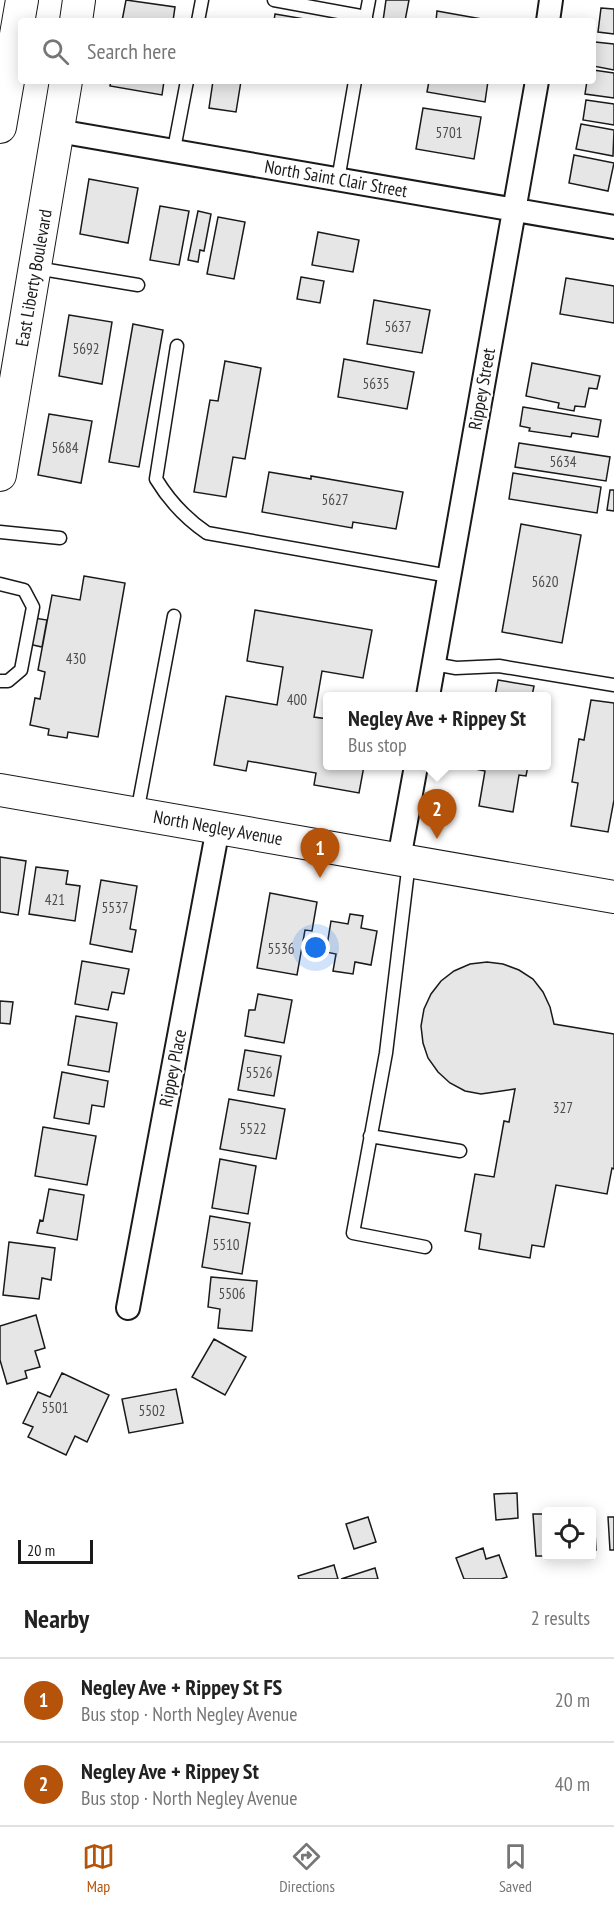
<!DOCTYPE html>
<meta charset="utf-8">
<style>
:root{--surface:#fff;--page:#f6f6f6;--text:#222;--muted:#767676;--line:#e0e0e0;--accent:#b45309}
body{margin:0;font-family:"PT Sans Narrow",sans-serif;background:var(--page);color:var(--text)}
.controls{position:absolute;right:18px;bottom:18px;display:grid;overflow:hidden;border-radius:6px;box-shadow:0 3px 15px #0003}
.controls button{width:54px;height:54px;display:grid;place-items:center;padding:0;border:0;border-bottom:2px solid var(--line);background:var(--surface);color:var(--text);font:30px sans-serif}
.scale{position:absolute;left:18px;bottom:15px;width:75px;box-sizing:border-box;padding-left:6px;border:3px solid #1a1a1a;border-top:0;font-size:16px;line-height:21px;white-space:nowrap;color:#1a1a1a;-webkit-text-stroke:4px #fff;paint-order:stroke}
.you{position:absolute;left:316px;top:948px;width:21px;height:21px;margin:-15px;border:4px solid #fff;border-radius:50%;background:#1a73e8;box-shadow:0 0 0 9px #1a73e833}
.badge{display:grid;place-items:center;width:39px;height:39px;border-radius:50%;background:var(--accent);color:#fff;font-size:20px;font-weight:700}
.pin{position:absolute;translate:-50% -50px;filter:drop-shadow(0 2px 3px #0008)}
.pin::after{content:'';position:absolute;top:32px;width:21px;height:18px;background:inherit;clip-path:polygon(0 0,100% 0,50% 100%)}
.popup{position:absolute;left:323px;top:692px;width:228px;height:78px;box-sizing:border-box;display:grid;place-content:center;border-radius:6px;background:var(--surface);filter:drop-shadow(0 2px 4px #0005);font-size:20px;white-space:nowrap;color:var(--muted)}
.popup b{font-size:22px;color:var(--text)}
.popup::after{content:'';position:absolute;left:50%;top:100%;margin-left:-12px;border:12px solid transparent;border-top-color:var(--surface)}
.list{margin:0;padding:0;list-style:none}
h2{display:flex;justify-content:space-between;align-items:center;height:78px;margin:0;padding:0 24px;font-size:26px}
h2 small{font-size:20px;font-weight:400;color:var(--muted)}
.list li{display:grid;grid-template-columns:39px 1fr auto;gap:18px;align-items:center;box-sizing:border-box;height:84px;padding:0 24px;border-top:2px solid var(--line)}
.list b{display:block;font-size:22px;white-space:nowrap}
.list p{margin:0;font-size:20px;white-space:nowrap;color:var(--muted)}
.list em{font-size:20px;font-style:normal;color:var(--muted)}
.icon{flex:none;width:33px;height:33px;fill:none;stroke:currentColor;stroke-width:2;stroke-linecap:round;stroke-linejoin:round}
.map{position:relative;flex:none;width:614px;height:1579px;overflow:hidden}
.search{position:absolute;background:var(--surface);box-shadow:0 3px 15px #0003;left:18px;right:18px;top:18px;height:66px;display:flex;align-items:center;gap:15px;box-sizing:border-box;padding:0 21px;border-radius:6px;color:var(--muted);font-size:22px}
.sheet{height:246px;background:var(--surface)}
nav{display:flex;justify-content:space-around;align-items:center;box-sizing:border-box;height:84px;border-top:2px solid var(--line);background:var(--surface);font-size:16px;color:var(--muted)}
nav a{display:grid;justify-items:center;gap:3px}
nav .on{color:var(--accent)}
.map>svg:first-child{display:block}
</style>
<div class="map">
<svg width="614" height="1579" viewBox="0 0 614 1579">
<rect width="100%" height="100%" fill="#fff"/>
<path fill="#e6e6e6" stroke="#1a1a1a" stroke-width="1.5" d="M 126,0 L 175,7 L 173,21 L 122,21 Z
M 386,0 L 409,0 L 405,21 L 383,21 Z
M 601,8 L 614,9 L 614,34 L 598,32 Z
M 437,11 L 493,21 L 436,21 Z
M 275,14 L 316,21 L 274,21 Z
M 595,42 L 614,44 L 614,70 L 593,66 Z
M 593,70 L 614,73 L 614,98 L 585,94 L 587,81 L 593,81 Z
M 111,81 L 164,81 L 162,95 L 110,86 Z
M 213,81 L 241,81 L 236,112 L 209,108 Z
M 429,81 L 488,81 L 485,102 L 427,92 Z
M 586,100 L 614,104 L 614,125 L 583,120 Z
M 423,108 L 481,117 L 474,159 L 416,149 Z
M 581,124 L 614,130 L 613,156 L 576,149 Z
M 574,155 L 614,163 L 608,191 L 569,183 Z
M 89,179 L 138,188 L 128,243 L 80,234 Z
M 160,206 L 189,211 L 179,265 L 150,260 Z
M 198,211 L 211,214 L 204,251 L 200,250 L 198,262 L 188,260 Z
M 218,217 L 245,222 L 234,279 L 207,274 Z
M 318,232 L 359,240 L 353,272 L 312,265 Z
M 301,277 L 324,281 L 320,303 L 297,299 Z
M 566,278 L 614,286 L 614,323 L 560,314 Z
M 374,300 L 430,310 L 422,353 L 367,344 Z
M 69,315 L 112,322 L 102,384 L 59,376 Z
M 133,324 L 163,330 L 139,467 L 109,462 Z
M 344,359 L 414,372 L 407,409 L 338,397 Z
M 225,361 L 261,368 L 245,459 L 233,457 L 226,497 L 194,492 L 210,400 L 218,401 Z
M 532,363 L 600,376 L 597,389 L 589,388 L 585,407 L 575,406 L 574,411 L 558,408 L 559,403 L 526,396 Z
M 523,407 L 601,420 L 598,437 L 572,433 L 571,437 L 529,431 L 530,428 L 520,426 Z
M 49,414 L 92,421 L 81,483 L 38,475 Z
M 519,443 L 610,457 L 606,481 L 515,467 Z
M 269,472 L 311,479 L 311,476 L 403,492 L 396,529 L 353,522 L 352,528 L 262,512 Z
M 513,473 L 601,487 L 597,513 L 509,499 Z
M 610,490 L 614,490 L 614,511 L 607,510 Z
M 521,524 L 581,535 L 562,643 L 502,632 Z
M 84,576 L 125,583 L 98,737 L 68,732 L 67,738 L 48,735 L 49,729 L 30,725 L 35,698 L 40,699 L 45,672 L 38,670 L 52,595 L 80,600 Z
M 255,610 L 372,630 L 363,678 L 322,671 L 314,717 L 328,719 L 328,766 L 364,766 L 359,793 L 314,785 L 316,773 L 248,761 L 246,771 L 214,765 L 226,696 L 277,705 L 283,667 L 247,661 Z
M 28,617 L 47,620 L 42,647 L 24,643 Z
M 498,680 L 534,686 L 532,696 L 495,696 Z
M 591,700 L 614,703 L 614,800 L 608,832 L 571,826 L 578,783 L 572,782 L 579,739 L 584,740 Z
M 476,766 L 528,766 L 526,776 L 519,775 L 513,812 L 479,806 L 485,771 L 475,769 Z
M 0,857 L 26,861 L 18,915 L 0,912 Z
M 36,867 L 68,871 L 66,884 L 80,886 L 75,921 L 29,914 Z
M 101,880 L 137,886 L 130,929 L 136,930 L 132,952 L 90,944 Z
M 270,893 L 317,902 L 312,931 L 305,930 L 297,975 L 257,968 Z
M 350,914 L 363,916 L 361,928 L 377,931 L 371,965 L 355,962 L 353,974 L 333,971 L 336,954 L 326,952 L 331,921 L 348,924 Z
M 82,961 L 129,969 L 124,994 L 112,992 L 108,1010 L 75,1004 Z
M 487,962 L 503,964 L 519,970 L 533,979 L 543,992 L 550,1007 L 554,1024 L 614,1034 L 614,1169 L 612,1168 L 607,1194 L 556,1185 L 544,1247 L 532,1245 L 530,1258 L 479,1249 L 481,1234 L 465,1231 L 475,1174 L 494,1177 L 504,1121 L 509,1122 L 515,1089 L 481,1094 L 465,1091 L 450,1083 L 438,1072 L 428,1058 L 423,1043 L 421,1026 L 424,1009 L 431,994 L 441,981 L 454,971 L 470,964 Z
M 258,994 L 292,1000 L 284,1043 L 245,1036 L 249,1010 L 255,1010 Z
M 0,1001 L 13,1002 L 10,1024 L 0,1023 Z
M 76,1016 L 117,1023 L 109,1072 L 68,1065 Z
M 245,1050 L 281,1056 L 274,1096 L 238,1090 Z
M 62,1072 L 108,1081 L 104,1107 L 92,1105 L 89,1124 L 54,1118 Z
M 229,1099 L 285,1109 L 276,1159 L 220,1149 Z
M 43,1127 L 96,1136 L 87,1185 L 35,1176 Z
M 220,1159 L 256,1166 L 248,1214 L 212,1208 Z
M 49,1189 L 84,1195 L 77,1240 L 37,1233 L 40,1220 L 43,1221 Z
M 210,1216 L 250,1223 L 242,1274 L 202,1267 Z
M 9,1242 L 55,1248 L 51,1280 L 42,1278 L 39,1299 L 3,1295 Z
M 211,1277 L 257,1281 L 252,1331 L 218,1328 L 220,1309 L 208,1307 Z
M 36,1315 L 45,1348 L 35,1351 L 40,1367 L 25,1371 L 27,1378 L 7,1384 L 0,1360 L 0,1326 Z
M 214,1339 L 246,1357 L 225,1395 L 192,1377 Z
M 62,1373 L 109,1395 L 87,1442 L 75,1436 L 66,1455 L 28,1437 L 33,1427 L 23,1423 L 38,1392 L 50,1397 Z
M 176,1389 L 183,1423 L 129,1433 L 122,1399 Z
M 517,1493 L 518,1518 L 496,1520 L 494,1494 Z
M 592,1513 L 594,1513 L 596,1550 L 592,1550 Z
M 533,1514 L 546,1514 L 546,1556 L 536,1556 Z
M 368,1517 L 376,1542 L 354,1549 L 346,1524 Z
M 608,1517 L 614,1517 L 614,1550 L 610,1550 Z
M 483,1548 L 486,1559 L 499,1555 L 507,1577 L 501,1579 L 464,1579 L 456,1558 Z
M 334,1565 L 338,1579 L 299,1579 L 298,1576 Z
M 375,1568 L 378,1579 L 341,1579 Z"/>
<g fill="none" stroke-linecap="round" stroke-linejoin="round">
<g stroke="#1a1a1a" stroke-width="15">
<path id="lane" d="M 274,0 L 366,17
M 198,21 L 202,0
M 365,21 L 369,0
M 174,149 L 187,81
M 338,180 L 355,81
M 36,268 L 138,285
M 177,346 L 156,479 C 170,502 185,518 207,533 L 449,576
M 0,532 L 60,538
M 0,584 L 24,590 L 33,607 L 21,670 L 8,681 L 0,681
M 434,664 L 456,668 L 499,666 L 614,685
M 137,813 L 174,616
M 409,862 L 386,1053 L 353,1233 L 425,1247
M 370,1136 L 460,1151"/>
</g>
<g stroke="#1a1a1a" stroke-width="26">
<path id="street" d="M 548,21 L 551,0
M 58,131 L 614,227
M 428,696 L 537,81
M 399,859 L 416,766
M 128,1308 L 218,828"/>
</g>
<g stroke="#1a1a1a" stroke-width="34">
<path id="secondary" d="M 76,21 L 79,0
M 0,127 L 22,0
M 0,475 L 66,81
M 0,790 L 614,897"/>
</g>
<use href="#lane" stroke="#fff" stroke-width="12"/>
<use href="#street" stroke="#fff" stroke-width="22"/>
<use href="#secondary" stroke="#fff" stroke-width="32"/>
</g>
<g text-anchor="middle" stroke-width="4.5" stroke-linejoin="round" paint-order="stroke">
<g font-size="15" fill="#4d4d4d">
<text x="449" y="138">5701</text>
<text x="398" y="332">5637</text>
<text x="86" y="354">5692</text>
<text x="376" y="389">5635</text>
<text x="65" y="453">5684</text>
<text x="563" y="467">5634</text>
<text x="335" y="505">5627</text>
<text x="545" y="587">5620</text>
<text x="76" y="664">430</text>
<text x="297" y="705">400</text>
<text x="55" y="905">421</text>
<text x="115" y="913">5537</text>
<text x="281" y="954">5536</text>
<text x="259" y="1078">5526</text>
<text x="563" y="1113">327</text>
<text x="253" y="1134">5522</text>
<text x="226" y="1250">5510</text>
<text x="232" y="1299">5506</text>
<text x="55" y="1413">5501</text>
<text x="152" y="1416">5502</text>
</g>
<g font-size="18" fill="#1a1a1a" stroke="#fff">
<text transform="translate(336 179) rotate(10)" y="6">North Saint Clair Street</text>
<text transform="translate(34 278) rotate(-80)" y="6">East Liberty Boulevard</text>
<text transform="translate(482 389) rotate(-80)" y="6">Rippey Street</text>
<text transform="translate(218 828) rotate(10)" y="6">North Negley Avenue</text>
<text transform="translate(173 1068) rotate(-79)" y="6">Rippey Place</text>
</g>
</g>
</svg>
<div class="controls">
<button><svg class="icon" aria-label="locate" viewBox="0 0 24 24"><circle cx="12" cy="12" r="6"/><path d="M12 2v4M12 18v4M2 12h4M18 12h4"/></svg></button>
</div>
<div class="scale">20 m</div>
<div class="you"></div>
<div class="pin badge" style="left:320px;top:878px">1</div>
<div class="pin badge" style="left:437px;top:839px">2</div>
<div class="popup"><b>Negley Ave + Rippey St</b>Bus stop</div>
<div class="search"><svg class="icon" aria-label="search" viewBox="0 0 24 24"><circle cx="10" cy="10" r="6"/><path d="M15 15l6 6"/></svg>Search here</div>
</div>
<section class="sheet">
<h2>Nearby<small>2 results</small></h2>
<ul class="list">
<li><span class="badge">1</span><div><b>Negley Ave + Rippey St FS</b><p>Bus stop · North Negley Avenue</p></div><em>20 m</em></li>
<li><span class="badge">2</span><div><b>Negley Ave + Rippey St</b><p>Bus stop · North Negley Avenue</p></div><em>40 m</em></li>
</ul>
</section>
<nav>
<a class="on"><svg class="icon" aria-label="map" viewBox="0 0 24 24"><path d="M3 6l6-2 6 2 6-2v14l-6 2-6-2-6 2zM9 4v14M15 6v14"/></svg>Map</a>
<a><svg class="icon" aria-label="directions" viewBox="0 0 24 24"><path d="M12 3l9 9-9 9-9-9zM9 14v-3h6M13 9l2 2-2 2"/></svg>Directions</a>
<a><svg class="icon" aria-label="saved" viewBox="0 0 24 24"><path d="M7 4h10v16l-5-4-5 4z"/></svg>Saved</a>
</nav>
